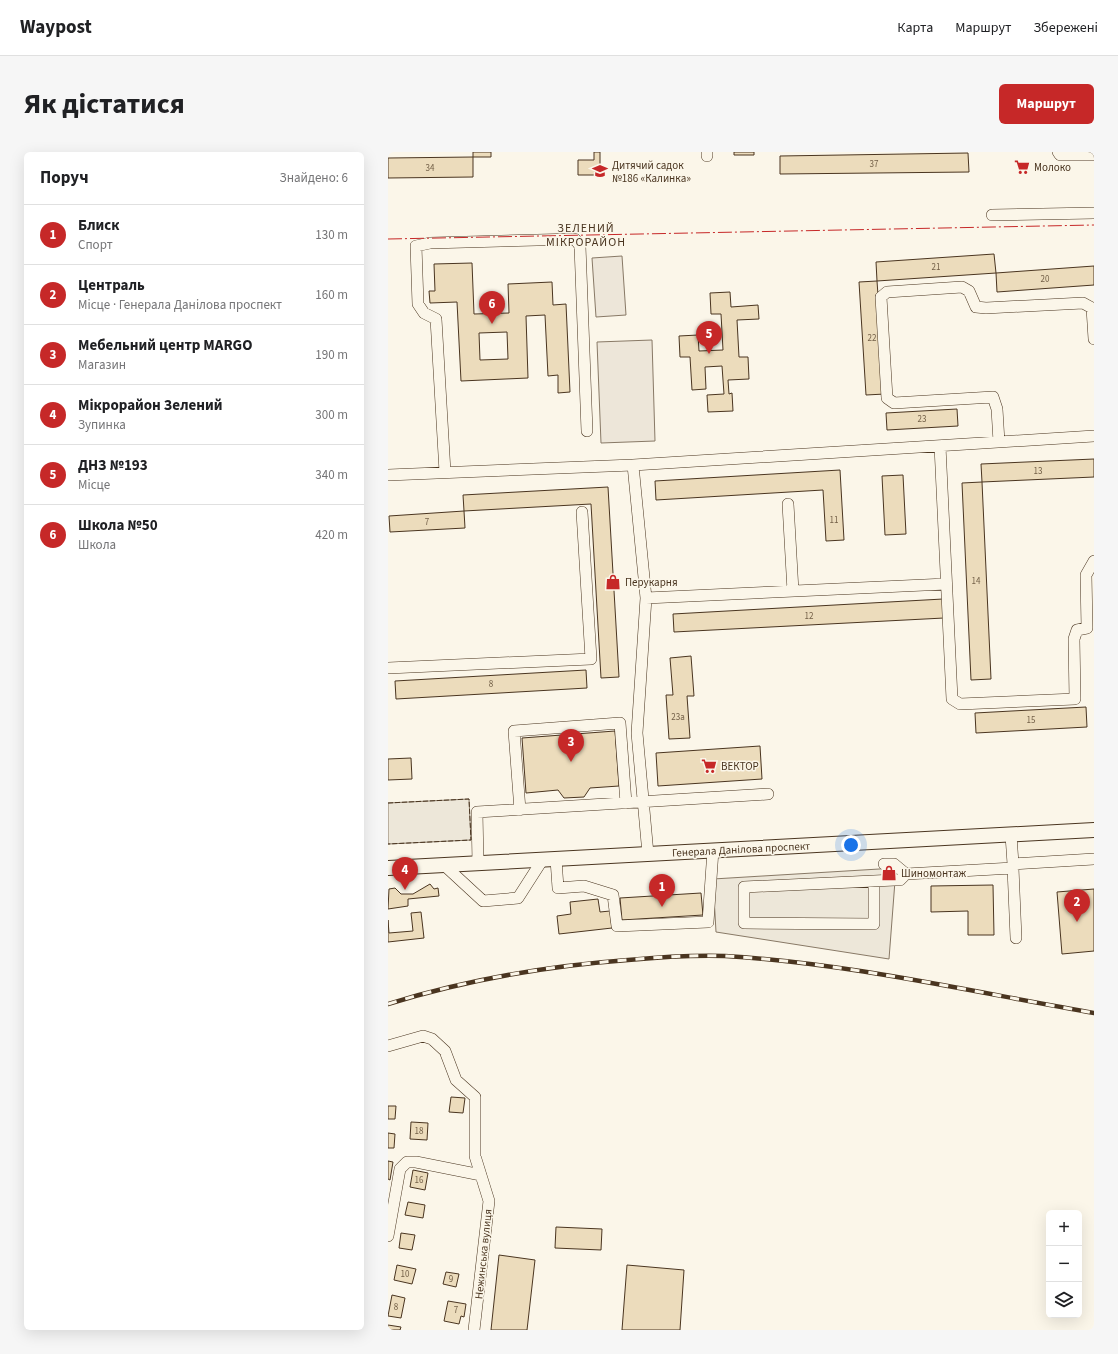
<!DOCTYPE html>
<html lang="uk">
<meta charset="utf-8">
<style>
:root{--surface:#fff;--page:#f6f6f6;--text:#202124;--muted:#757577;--line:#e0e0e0;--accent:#c62828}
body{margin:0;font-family:"Source Sans 3",sans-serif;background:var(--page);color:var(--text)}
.controls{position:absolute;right:12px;bottom:12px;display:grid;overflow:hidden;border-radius:6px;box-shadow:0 4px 16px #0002}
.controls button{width:36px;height:36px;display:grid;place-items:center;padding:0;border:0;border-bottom:1px solid var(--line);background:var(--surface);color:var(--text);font:20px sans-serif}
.you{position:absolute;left:463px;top:693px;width:14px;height:14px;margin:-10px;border:3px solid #fff;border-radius:50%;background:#1a73e8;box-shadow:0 0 0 6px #1a73e833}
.badge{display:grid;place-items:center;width:26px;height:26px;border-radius:50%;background:var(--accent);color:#fff;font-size:13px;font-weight:700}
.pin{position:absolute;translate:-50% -33px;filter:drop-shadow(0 1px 2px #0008)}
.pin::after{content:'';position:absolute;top:21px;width:14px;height:12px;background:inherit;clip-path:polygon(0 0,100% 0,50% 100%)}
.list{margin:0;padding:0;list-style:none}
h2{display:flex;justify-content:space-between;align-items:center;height:52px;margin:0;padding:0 16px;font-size:17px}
h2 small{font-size:13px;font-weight:400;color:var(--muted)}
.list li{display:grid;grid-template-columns:26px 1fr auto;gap:12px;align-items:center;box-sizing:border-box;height:60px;padding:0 16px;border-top:1px solid var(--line)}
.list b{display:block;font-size:15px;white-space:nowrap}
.list p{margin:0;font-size:13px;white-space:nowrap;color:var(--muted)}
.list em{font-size:13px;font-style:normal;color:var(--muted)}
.icon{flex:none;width:22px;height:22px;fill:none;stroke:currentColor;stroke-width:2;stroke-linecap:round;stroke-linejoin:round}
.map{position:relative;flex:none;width:706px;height:1178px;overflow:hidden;border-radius:6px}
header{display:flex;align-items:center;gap:24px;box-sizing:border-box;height:56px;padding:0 20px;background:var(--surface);border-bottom:1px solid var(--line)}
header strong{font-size:19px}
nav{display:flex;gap:22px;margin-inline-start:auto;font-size:14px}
.intro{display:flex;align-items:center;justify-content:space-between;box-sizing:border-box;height:96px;padding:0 24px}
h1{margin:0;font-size:28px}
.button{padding:10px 18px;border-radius:6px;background:var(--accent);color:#fff;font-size:14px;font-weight:700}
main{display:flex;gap:24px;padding:0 24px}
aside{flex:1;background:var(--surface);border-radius:6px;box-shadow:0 4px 16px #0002}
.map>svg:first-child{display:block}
</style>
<header>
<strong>Waypost</strong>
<nav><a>Карта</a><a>Маршрут</a><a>Збережені</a></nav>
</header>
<div class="intro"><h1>Як дістатися</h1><a class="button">Маршрут</a></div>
<main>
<aside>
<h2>Поруч<small>Знайдено: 6</small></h2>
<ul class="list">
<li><span class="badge">1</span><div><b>Блиск</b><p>Спорт</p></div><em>130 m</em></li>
<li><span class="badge">2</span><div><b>Централь</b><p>Місце · Генерала Данілова проспект</p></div><em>160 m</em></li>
<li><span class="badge">3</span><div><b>Мебельний центр MARGO</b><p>Магазин</p></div><em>190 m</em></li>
<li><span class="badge">4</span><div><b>Мікрорайон Зелений</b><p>Зупинка</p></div><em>300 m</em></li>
<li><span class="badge">5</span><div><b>ДНЗ №193</b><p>Місце</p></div><em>340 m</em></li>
<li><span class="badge">6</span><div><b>Школа №50</b><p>Школа</p></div><em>420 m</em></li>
</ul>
</aside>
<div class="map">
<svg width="706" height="1178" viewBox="0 0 706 1178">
<rect width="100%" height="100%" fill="#fbf6e9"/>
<path fill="#ede6d9" stroke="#887966" d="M 234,104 L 238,163 L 208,165 L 204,106 Z
M 264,188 L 267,289 L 213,291 L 209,190 Z"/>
<path fill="#ede7d9" stroke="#887966" d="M 81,647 L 83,688 L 0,692 L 0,651 Z
M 508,716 L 501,807 L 328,780 L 325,727 Z"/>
<path fill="#ecdcbc" stroke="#4a3520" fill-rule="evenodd" d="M 85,0 L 103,0 L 103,5 L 85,5 Z
M 206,0 L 212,0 L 212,23 L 190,23 L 190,8 L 206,8 Z
M 346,0 L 366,0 L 366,3 L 346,3 Z
M 580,1 L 581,20 L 392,22 L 392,4 Z
M 85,5 L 85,25 L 0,26 L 0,6 Z
M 606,102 L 608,121 L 489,129 L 488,110 Z
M 84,111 L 86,162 L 121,161 L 120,132 L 164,130 L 165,153 L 178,152 L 182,240 L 170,241 L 170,223 L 160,224 L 157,163 L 138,164 L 140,226 L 73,229 L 69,150 L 42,151 L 41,139 L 47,139 L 46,112 ZM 119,180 L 120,207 L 92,208 L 91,181 Z
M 706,114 L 706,133 L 609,140 L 608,121 Z
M 489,129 L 497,242 L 478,243 L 471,130 Z
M 342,140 L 343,155 L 370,153 L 371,167 L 349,168 L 351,205 L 360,205 L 361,227 L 340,228 L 341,242 L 344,241 L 345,259 L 320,260 L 319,243 L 336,242 L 334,214 L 317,215 L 318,237 L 304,238 L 302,205 L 292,205 L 291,184 L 310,183 L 311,199 L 335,198 L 333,162 L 323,162 L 322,141 Z
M 569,257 L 570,274 L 499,278 L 498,261 Z
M 706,307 L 706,325 L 594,330 L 593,312 Z
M 452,318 L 456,388 L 438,389 L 435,338 L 268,348 L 267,329 Z
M 515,323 L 518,382 L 497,383 L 494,324 Z
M 594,330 L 603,527 L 583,528 L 574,331 Z
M 220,335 L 231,525 L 213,526 L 203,352 L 76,359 L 75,343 Z
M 76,359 L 77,376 L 2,380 L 1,364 Z
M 555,447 L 556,466 L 286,480 L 285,462 Z
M 303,504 L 306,544 L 299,544 L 302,586 L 281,587 L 278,543 L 285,543 L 282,506 Z
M 198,518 L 199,536 L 8,547 L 7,529 Z
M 698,555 L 699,575 L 588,581 L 587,561 Z
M 227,579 L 231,634 L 202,636 L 196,645 L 176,646 L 170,638 L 138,641 L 134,586 Z
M 372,594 L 374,627 L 270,634 L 268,601 Z
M 23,606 L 24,627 L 0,628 L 0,607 Z
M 495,718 L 508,718 L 508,724 L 495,725 Z
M 42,732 L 46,737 L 50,736 L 51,744 L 20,747 L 20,754 L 0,757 L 1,737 L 7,736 L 13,742 L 25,742 Z
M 605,733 L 606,783 L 580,783 L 580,759 L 543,760 L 543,734 Z
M 706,737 L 706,799 L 674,802 L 669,740 Z
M 313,741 L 315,763 L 234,768 L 232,746 Z
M 210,747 L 212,760 L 222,759 L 224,776 L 171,782 L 169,764 L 183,762 L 182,750 Z
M 33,760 L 36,786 L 0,790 L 0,768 L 1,781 L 25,779 L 23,761 Z
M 63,945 L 77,946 L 75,961 L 61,960 Z
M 0,954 L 8,954 L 7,967 L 0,967 Z
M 23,970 L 40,971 L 39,988 L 22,987 Z
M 0,981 L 7,982 L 6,996 L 0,996 Z
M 0,1009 L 5,1010 L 2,1028 L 0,1027 Z
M 25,1018 L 40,1021 L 37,1038 L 22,1035 Z
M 20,1050 L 37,1053 L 35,1066 L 17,1063 Z
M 168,1075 L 214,1077 L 213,1098 L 167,1096 Z
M 13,1081 L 27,1083 L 24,1098 L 11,1096 Z
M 111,1103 L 147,1108 L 139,1178 L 103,1178 Z
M 9,1113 L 28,1117 L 24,1132 L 6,1128 Z
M 239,1113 L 296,1118 L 292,1178 L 234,1178 Z
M 58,1120 L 71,1122 L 68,1135 L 55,1132 Z
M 4,1143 L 17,1146 L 13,1166 L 0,1164 Z
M 60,1149 L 78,1152 L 76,1165 L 73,1164 L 71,1172 L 56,1169 Z
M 0,1173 L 13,1175 L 12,1178 L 0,1178 Z"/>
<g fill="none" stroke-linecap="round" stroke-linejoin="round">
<g stroke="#4a3520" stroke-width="12">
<path id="minor" d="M 319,0 L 319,4
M 670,0 L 672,3 L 706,3
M 604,63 L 706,61
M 611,290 L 609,257 L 605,245 L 506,251 L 499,246 L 493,145 L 499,140 L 574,135 L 581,139 L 588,155 L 598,156 L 695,151 L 704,156 L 706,187
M 552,294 L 564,547 L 572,552 L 687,547 L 686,487 L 689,478 L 699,476 L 698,423 L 706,409
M 245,313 L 706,284
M 57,320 L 48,167 L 36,161 L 30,152 L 28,94 L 42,91 L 187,87 L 192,94 L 199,279
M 0,323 L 245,313 L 258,446 L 249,581 L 260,702
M 400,352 L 405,439
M 258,446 L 558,432
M 0,516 L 203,507 L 194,360
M 132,658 L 126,579 L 232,571 L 238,651
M 623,683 L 625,712 L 706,707
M 168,707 L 170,736 L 196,734 L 225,743 L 229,774 L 320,770 L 325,698
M 90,711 L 89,660 L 380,642
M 496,712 L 506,712 L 518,722
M 56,713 L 95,749 L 130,746 L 155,707
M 625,716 L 628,786
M 486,729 L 486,772 L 356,771 L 356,735 L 507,728 L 512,728 L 518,722 L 625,716 L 625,712
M 0,894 L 35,884 L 44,887 L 57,899 L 68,928 L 87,945 L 87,1004 L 101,1049 L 86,1178
M 0,1084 L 12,1017 L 19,1010 L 28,1010 L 93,1023"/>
</g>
<g stroke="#4a3520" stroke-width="16">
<path id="major" d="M 0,716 L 706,678"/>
</g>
<use href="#minor" stroke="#fbf6e9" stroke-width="11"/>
<use href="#major" stroke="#fbf6e9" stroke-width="14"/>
<g stroke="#4a3520" stroke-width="4.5">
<path id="rail" d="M 0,852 C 78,828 158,814 240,808 C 272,805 304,803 337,804 C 460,811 585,840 706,861"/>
</g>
<use href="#rail" stroke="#fbf6e9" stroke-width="3" stroke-dasharray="9" stroke-linecap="butt"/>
<path stroke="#4a3520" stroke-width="1" stroke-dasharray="5 2" stroke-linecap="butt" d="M 0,651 L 81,647 L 83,688 L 0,692"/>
<path stroke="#c62828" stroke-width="1" stroke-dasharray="14 3 2 3" stroke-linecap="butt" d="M 0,87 L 706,73"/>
</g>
<defs>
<g id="supermarket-bare" transform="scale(1.2)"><path d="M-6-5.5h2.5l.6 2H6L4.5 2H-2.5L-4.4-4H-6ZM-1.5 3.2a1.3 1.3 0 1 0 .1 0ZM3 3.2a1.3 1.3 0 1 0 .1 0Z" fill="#c62828" stroke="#fbf6e9" stroke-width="2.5" paint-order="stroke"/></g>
<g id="school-bare" transform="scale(1.2)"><path d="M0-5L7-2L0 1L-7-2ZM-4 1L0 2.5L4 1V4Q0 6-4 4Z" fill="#c62828" stroke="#fbf6e9" stroke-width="2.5" paint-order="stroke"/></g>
<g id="shop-bare" transform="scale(1.2)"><path d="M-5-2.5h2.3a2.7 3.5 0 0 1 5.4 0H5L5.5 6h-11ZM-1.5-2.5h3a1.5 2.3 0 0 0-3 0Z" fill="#c62828" stroke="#fbf6e9" stroke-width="2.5" paint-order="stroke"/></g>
</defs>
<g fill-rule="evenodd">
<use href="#supermarket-bare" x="634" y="15"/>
<use href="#school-bare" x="212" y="19"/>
<use href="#shop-bare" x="225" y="430"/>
<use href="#supermarket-bare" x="321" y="614"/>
<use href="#shop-bare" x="501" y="721"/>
</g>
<g text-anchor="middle" stroke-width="3" stroke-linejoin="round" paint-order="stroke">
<g font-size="9" fill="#725f47">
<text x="486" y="15">37</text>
<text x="42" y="19">34</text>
<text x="548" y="118">21</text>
<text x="657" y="130">20</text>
<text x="484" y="189">22</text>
<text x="534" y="270">23</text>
<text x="650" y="322">13</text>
<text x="446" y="371">11</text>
<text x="39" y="373">7</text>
<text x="588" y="432">14</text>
<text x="421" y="467">12</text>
<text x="103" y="535">8</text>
<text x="290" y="568">23а</text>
<text x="643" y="571">15</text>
<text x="31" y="982">18</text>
<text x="31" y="1031">16</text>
<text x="17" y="1125">10</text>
<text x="63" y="1130">9</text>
<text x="8" y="1158">8</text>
<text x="68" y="1161">7</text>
</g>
<g font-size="11" fill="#4a3520" stroke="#fbf6e9" text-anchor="start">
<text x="224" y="17">Дитячий садок<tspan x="224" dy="13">№186 «Калинка»</tspan></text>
<text x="646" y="19">Молоко</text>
<text x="237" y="434">Перукарня</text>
<text x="333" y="618">ВЕКТОР</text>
<text x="513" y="725">Шиномонтаж</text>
</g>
<g font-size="11" fill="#4a3520" stroke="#fbf6e9">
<text transform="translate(353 697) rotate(-3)" y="4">Генерала Данілова проспект</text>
<text transform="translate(95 1102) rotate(-84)" y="4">Нежинська вулиця</text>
</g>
<g font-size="12" letter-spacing="1" fill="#4a3520" stroke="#fbf6e9">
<text x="198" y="80">ЗЕЛЕНИЙ<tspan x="198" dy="14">МІКРОРАЙОН</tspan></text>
</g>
</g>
</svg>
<div class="controls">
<button>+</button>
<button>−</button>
<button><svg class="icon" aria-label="layers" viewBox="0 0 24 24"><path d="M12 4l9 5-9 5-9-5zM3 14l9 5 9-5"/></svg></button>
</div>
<div class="you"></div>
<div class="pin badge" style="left:274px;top:755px">1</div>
<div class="pin badge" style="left:689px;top:770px">2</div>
<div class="pin badge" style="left:183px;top:610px">3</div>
<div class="pin badge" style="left:17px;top:738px">4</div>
<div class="pin badge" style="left:321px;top:202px">5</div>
<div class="pin badge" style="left:104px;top:172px">6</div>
</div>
</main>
